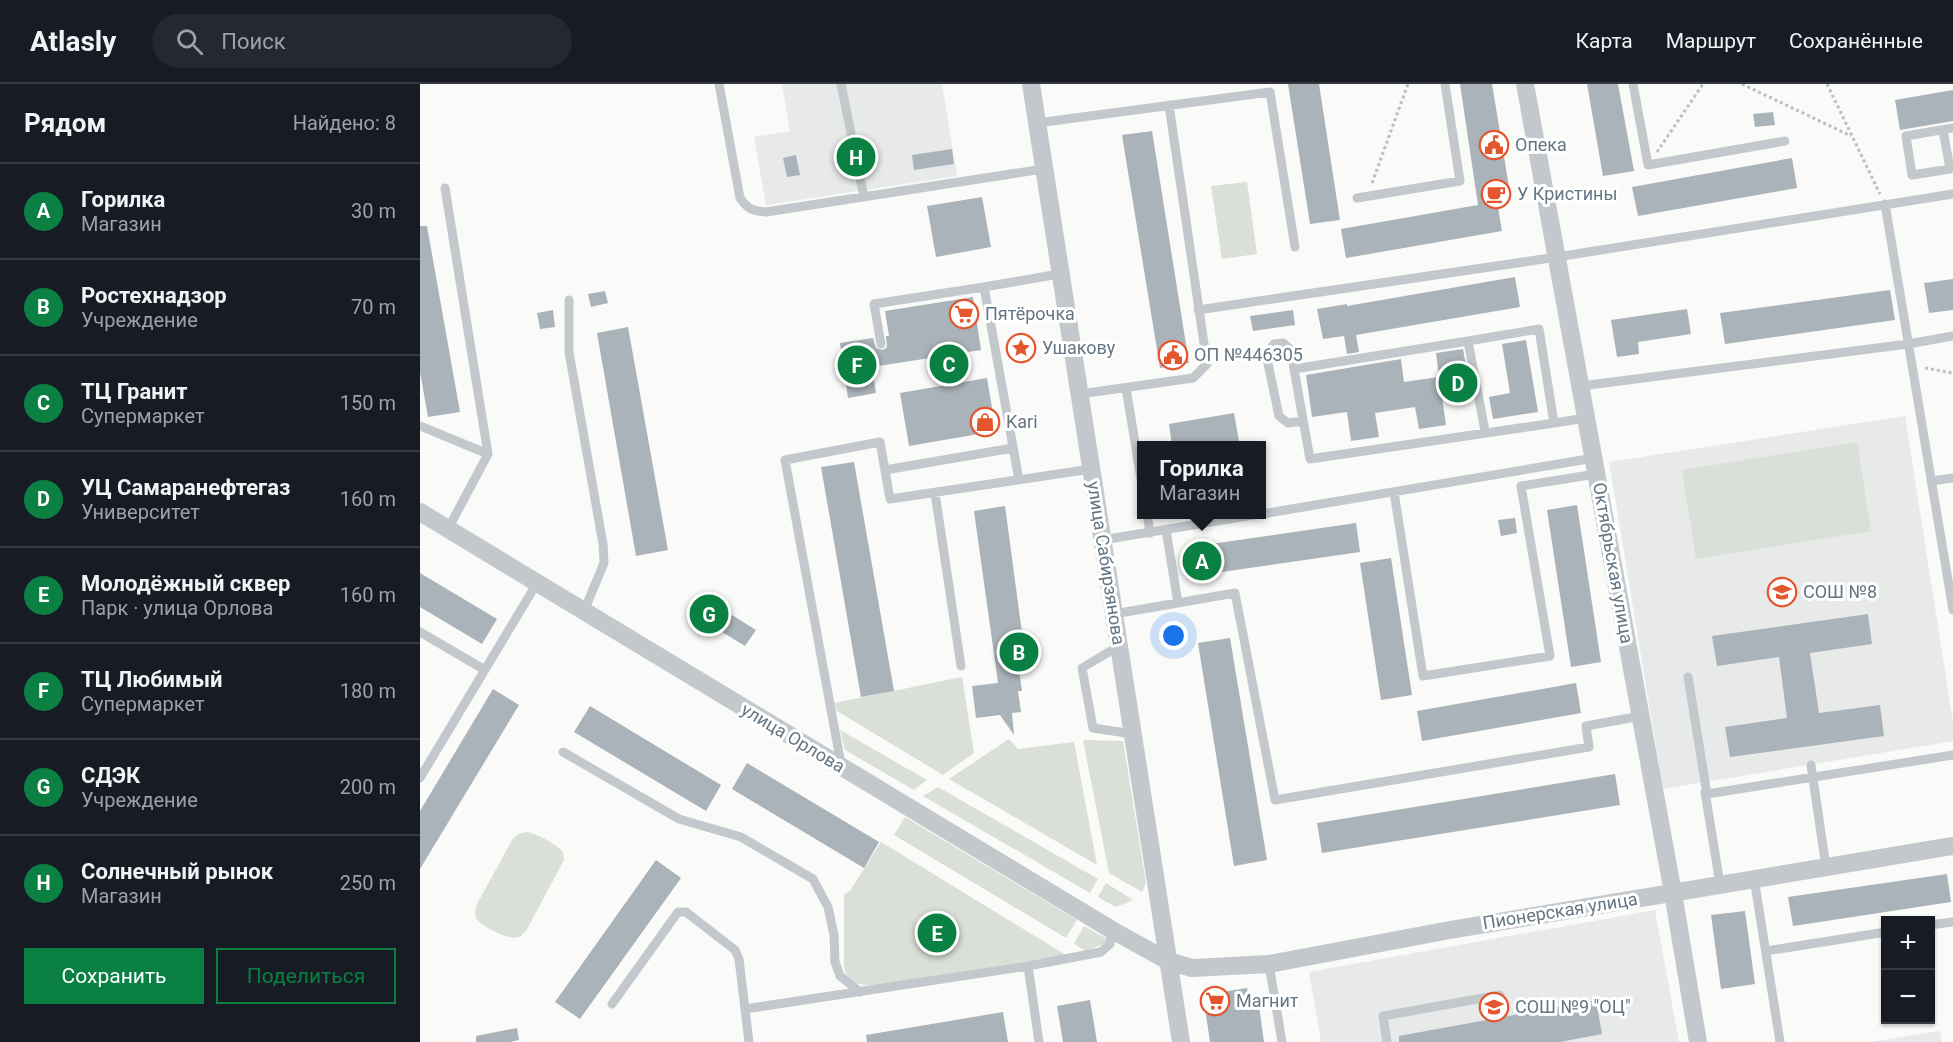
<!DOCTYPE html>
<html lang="ru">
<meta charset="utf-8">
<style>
:root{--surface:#171b24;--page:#242831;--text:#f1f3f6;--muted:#9ea1a6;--line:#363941;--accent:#0b8043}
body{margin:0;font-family:Roboto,sans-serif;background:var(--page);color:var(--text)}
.controls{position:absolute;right:18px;bottom:18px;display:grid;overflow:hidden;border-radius:0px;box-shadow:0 2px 4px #0004}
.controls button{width:54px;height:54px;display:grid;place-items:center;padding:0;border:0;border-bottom:2px solid var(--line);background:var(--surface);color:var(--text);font:30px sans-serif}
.you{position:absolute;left:754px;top:552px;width:21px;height:21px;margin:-15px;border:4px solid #fff;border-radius:50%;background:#1a73e8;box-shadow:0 0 0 9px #1a73e833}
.badge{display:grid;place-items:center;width:39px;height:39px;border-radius:50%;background:var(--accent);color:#fff;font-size:20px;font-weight:700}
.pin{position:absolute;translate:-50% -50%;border:3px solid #fff;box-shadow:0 2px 6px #0006}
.popup{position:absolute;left:717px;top:357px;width:129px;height:78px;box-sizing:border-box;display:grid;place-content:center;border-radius:0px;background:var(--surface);filter:drop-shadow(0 2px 4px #0005);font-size:20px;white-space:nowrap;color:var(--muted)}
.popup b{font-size:22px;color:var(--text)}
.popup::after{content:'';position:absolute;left:50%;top:100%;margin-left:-12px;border:12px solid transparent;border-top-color:var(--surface)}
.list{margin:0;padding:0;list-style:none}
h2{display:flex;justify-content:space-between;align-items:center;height:78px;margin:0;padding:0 24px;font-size:26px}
h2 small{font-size:20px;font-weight:400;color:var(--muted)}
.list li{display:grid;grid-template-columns:39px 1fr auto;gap:18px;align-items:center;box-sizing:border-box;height:96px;padding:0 24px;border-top:2px solid var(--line)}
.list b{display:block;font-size:22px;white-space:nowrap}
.list p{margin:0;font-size:20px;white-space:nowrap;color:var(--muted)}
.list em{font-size:20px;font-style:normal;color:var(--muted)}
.actions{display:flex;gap:12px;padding:18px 24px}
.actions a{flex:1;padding:14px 0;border:2px solid var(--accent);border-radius:0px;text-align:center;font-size:21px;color:var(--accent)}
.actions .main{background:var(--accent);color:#fff}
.icon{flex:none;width:33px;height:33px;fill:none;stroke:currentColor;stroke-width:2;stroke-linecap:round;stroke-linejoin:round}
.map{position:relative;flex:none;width:1533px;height:958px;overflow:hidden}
header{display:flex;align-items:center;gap:36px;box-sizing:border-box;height:84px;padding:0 30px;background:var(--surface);border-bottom:2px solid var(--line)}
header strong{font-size:28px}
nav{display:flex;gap:33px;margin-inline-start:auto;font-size:21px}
.search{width:420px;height:54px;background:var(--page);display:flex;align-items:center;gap:15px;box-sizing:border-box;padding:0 21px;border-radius:33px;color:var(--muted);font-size:22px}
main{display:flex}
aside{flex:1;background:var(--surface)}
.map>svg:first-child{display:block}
</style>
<header>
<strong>Atlasly</strong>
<div class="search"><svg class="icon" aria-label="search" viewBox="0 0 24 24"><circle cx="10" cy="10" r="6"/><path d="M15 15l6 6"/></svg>Поиск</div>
<nav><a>Карта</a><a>Маршрут</a><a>Сохранённые</a></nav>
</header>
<main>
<aside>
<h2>Рядом<small>Найдено: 8</small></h2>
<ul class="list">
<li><span class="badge">A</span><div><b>Горилка</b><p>Магазин</p></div><em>30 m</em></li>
<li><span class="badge">B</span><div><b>Ростехнадзор</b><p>Учреждение</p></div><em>70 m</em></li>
<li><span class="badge">C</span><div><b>ТЦ Гранит</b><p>Супермаркет</p></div><em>150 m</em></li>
<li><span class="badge">D</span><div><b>УЦ Самаранефтегаз</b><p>Университет</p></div><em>160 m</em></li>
<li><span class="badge">E</span><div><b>Молодёжный сквер</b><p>Парк · улица Орлова</p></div><em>160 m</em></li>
<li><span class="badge">F</span><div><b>ТЦ Любимый</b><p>Супермаркет</p></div><em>180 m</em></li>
<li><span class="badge">G</span><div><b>СДЭК</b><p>Учреждение</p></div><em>200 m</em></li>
<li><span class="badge">H</span><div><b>Солнечный рынок</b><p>Магазин</p></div><em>250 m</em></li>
</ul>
<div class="actions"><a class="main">Сохранить</a><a>Поделиться</a></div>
</aside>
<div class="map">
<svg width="1533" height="958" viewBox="0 0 1533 958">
<rect width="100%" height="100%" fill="#fafaf8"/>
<path fill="#e8e9e9" d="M 362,0 L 522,0 L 537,92 L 346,121 L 334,53 L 370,47 Z
M 1485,332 L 1533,638 L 1533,657 L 1243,705 L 1189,378 Z
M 1235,826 L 1259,958 L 901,958 L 889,888 Z
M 1520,947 L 1522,958 L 1450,958 Z"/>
<path fill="#dadfd7" d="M 827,98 L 837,170 L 802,175 L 791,102 Z
M 1437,358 L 1451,447 L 1276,475 L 1262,386 Z
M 542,593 L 554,669 L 523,691 L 417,627 L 414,619 Z
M 420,646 L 507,696 L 494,706 L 425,666 Z
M 589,655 L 598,665 L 654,658 L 677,781 L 529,695 Z
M 663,656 L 703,657 L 726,799 L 722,808 L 689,789 Z
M 518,703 L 678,795 L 670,809 L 503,712 Z
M 485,733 L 657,836 L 646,854 L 474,751 Z
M 106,748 C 119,750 134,759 143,768 L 144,776 L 106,847 C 104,848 101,852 99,853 C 89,857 61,842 56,834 C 54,829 56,825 57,820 L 92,756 L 98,750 Z
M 461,758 L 646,871 L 456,902 C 441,901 428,900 424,884 L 424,811 L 430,807 Z
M 686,799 L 713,816 L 696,823 L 678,813 Z
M 664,842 L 687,855 L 684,860 L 666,867 L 654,860 Z"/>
<path fill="#aab3b9" d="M 868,0 L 899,0 L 920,136 L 890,140 Z
M 1040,0 L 1072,0 L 1091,115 L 1077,117 L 1082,147 L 926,174 L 921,145 L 1058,121 Z
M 1167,0 L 1198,0 L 1214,87 L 1183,92 Z
M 1533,6 L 1533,37 L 1480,46 L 1475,16 Z
M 1353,28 L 1355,41 L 1335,43 L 1333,30 Z
M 732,47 L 769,279 L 740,284 L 702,51 Z
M 532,65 L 534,80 L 494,86 L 492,71 Z
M 376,71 L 380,91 L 367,93 L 363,74 Z
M 1372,74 L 1377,104 L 1218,132 L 1212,103 Z
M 562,113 L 571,163 L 516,173 L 507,122 Z
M 0,142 L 7,142 L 40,328 L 8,333 L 0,288 Z
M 1095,193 L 1100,223 L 936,251 L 939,268 L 927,270 L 924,252 L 903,255 L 897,225 L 927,220 L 927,222 Z
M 1533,195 L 1533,226 L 1509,229 L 1504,199 Z
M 1470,206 L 1475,236 L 1305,260 L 1300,229 Z
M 185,207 L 188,219 L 171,223 L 168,210 Z
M 553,213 L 561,266 L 452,283 L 456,309 L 428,314 L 420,259 L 453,254 L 456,264 L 463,266 L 467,263 L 466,252 L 469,252 L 465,227 Z
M 1267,225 L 1271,250 L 1218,258 L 1219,270 L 1197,273 L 1191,236 Z
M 133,226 L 135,243 L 120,245 L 117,229 Z
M 873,226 L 875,241 L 833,247 L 830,232 Z
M 208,243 L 248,466 L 216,472 L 177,249 Z
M 1106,256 L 1118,328 L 1073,335 L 1069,313 L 1090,309 L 1082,260 Z
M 1043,265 L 1051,309 L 1022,313 L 1026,341 L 999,345 L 995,323 L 955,329 L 959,353 L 931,357 L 927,328 L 892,333 L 886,291 L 981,275 L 984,298 L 1019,293 L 1016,269 Z
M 567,294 L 576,347 L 489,362 L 480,309 Z
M 814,329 L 819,357 L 790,362 L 752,362 L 749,340 Z
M 434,378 L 474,607 L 441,613 L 401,383 Z
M 1157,421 L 1181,578 L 1151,583 L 1127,426 Z
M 585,422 L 606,579 L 598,580 L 602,607 L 598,607 L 601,628 L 592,629 L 594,651 L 580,631 L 556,634 L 552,602 L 578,599 L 554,427 Z
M 1095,434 L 1097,449 L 1081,452 L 1078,436 Z
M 936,439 L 940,468 L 774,492 L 770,463 Z
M 971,474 L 992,611 L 961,616 L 940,479 Z
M 0,489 L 77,535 L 62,560 L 0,523 Z
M 286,515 L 336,546 L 325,562 L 276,532 Z
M 1448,530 L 1452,560 L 1390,569 L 1399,629 L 1460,621 L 1464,652 L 1310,673 L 1305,643 L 1367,634 L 1359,573 L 1297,582 L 1292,552 Z
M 810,554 L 847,776 L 814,782 L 778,559 Z
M 1156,599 L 1161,629 L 1002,657 L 997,627 Z
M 73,605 L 99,621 L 0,785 L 0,727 Z
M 170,622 L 301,701 L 286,727 L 154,648 Z
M 327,679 L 459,758 L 444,784 L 312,705 Z
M 1195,690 L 1200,721 L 902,769 L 897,739 Z
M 236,776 L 261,794 L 160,935 L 135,918 Z
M 1527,790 L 1531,818 L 1373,842 L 1368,813 Z
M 1325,827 L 1335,900 L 1301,905 L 1291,831 Z
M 827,904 L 829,916 L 838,914 L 844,958 L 790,958 L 783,911 Z
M 670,916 L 677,958 L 643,958 L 637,922 Z
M 1176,916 L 1182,950 L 1140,958 L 979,958 L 979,952 Z
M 583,928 L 588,958 L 447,958 L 446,951 Z
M 97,944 L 99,956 L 90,958 L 56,958 L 56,952 Z"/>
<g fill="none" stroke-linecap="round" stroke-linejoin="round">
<path stroke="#bbbfc2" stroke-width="3" stroke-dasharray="3 3" stroke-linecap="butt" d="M 1322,0 L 1431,52
M 1407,0 L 1460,110
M 1237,68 L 1283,0
M 952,99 L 988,0
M 1505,284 L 1533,289"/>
<path stroke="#c3c8cc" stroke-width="9" d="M 299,0 L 320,114 C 328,125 332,127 346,128 L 623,85
M 421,0 L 444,113
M 1213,0 L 1228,81 L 1365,57
M 617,39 L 850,8 L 875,163
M 1523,46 L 1530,85 L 1492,91 L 1486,52 L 1533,44
M 25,104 L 68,370
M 937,114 L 1040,97 L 1025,0
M 1465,120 L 1533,526
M 149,216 L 149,268 L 183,460 L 184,479 L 164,527
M 778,226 L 1137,173 L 1533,110
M 1048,257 L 1119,245 L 1134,339 L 890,375 L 874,285 L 1048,257 L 1065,347
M 461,260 L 454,220 L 564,203
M 874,285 L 871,266 L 863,259 L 854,260 L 846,270 L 859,332 L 868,339 L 883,337
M 1161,302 L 1488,260 L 1533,252
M 706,304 L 722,401
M 660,310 L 773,294 L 787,280 L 749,21
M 1134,339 L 1166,334
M 0,342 L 68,370 L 28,445
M 465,386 L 593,364
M 599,396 L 564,203 L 639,190
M 1511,397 L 1533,394
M 974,408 L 1003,592 L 1130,572 L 1101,402 L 1176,390
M 515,409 L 541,582
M 727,430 L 730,449
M 842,430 L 1174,374
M 746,446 L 758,519
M 682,456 L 839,430
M 694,530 L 815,509 L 855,716 L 1169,663 L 1166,642 L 1221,632
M 0,548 L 65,586
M 699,562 L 662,584 L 673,644 L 713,650
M 1268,593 L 1287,710 L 1533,671
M 143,668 L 259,735 L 321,753 L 393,795 L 408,823 L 414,851 L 415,878 L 420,892 L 440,908
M 421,680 L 365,376 L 460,358 L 470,415 L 671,385
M 1391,681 L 1406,783
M 0,694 L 117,499
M 1285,708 L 1300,800
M 1334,794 L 1360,958
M 1510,841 L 1533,838
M 1346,867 L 1466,848
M 849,880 L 862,958
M 608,882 L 619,958
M 192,920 L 258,828 L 266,828 L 315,866 L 319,875 L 329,958
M 325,925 L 608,882 L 681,868 L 690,860 L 692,846
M 967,958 L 963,932 L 1080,911"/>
<path stroke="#c3c8cc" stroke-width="18" d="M 611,0 L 761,958
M 1105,0 L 1253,809 L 1278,958
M 0,428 L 692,846 L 748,877 L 772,884 L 849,880 L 1030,846 L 1533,762"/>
</g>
<defs>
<g id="civic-ring" transform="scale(1.5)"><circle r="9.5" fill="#fff" stroke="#e4572e" stroke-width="1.5"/><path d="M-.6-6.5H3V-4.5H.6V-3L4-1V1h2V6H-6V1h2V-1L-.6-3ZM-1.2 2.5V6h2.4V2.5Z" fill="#e4572e"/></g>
<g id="cafe-ring" transform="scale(1.5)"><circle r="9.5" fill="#fff" stroke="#e4572e" stroke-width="1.5"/><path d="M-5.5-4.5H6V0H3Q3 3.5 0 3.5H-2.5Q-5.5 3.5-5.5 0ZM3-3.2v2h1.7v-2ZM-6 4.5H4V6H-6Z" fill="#e4572e"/></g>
<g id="supermarket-ring" transform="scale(1.5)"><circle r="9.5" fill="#fff" stroke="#e4572e" stroke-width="1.5"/><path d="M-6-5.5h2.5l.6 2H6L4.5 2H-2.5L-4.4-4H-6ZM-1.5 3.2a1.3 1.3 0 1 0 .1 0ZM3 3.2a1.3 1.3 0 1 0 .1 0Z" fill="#e4572e"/></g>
<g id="sight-ring" transform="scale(1.5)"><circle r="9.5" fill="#fff" stroke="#e4572e" stroke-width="1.5"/><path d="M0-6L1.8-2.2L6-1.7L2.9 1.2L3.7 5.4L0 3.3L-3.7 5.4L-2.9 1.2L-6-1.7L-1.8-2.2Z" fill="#e4572e"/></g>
<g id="shop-ring" transform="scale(1.5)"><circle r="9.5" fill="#fff" stroke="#e4572e" stroke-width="1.5"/><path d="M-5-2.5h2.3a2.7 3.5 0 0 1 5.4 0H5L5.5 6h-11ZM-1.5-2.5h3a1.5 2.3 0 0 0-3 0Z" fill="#e4572e"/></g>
<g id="school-ring" transform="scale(1.5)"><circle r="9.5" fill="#fff" stroke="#e4572e" stroke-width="1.5"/><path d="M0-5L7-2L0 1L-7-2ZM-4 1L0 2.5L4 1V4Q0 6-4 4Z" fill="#e4572e"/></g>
</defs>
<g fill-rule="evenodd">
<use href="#civic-ring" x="1074" y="61"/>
<use href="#cafe-ring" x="1076" y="110"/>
<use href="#supermarket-ring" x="544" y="230"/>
<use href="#sight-ring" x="601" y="264"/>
<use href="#civic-ring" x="753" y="271"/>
<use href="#shop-ring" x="565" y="338"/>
<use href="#school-ring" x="1362" y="508"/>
<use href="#supermarket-ring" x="795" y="917"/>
<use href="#school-ring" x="1074" y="923"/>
</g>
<g text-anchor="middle" stroke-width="6" stroke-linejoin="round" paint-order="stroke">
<g font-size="18" fill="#657683" stroke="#fff" text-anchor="start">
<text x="1095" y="67">Опека</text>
<text x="1097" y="116">У Кристины</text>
<text x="565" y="236">Пятёрочка</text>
<text x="622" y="270">Ушакову</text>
<text x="774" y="277">ОП №446305</text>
<text x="586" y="344">Kari</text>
<text x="1383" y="514">СОШ №8</text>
<text x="816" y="923">Магнит</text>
<text x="1095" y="929">СОШ №9 "ОЦ"</text>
</g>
<g font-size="18" fill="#657683" stroke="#fff">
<text transform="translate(686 479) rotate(81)" y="6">улица Сабирзянова</text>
<text transform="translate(1193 479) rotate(80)" y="6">Октябрьская улица</text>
<text transform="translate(373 654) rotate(31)" y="6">улица Орлова</text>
<text transform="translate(1140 827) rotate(-9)" y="6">Пионерская улица</text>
</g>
</g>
</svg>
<div class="controls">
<button>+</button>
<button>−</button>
</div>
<div class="you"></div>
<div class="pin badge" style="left:782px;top:477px">A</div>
<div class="popup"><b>Горилка</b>Магазин</div>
<div class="pin badge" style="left:599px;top:568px">B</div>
<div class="pin badge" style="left:529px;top:280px">C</div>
<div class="pin badge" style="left:1038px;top:299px">D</div>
<div class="pin badge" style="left:517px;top:849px">E</div>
<div class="pin badge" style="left:437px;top:281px">F</div>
<div class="pin badge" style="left:289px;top:530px">G</div>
<div class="pin badge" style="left:436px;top:73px">H</div>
</div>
</main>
